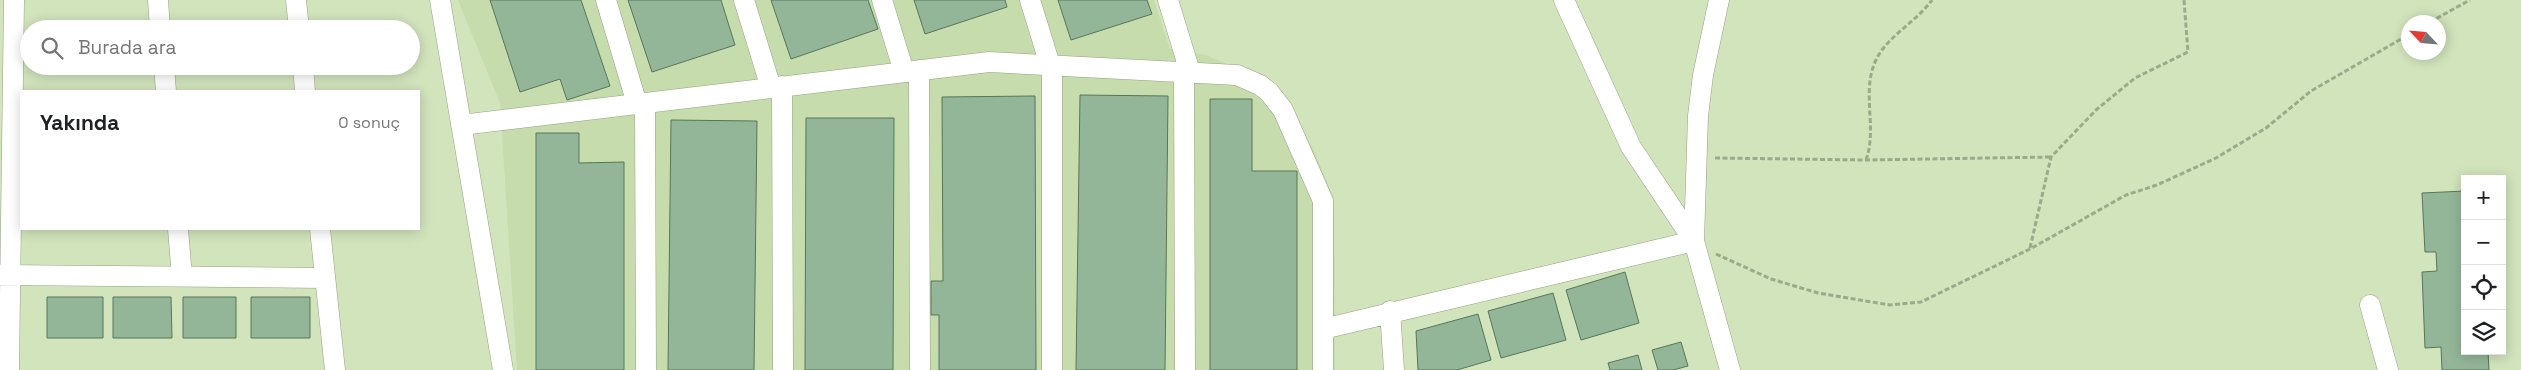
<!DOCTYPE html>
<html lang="tr">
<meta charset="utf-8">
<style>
:root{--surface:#fff;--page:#f6f6f6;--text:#202124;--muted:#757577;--line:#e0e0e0}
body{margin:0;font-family:"Space Grotesk",sans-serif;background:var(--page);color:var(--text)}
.controls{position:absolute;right:15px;bottom:15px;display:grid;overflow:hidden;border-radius:0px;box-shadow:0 2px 12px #0003}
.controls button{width:45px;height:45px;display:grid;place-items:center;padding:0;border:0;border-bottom:1px solid var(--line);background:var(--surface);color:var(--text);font:25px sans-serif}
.compass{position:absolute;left:2401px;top:15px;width:45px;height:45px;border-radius:50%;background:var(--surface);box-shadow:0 2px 12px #0003;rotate:296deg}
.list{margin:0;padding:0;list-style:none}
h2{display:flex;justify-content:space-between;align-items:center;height:65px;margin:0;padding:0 20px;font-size:21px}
h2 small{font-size:16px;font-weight:400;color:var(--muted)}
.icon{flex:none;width:28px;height:28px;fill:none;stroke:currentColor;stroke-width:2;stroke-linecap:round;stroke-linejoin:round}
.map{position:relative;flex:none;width:2521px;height:370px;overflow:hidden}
.search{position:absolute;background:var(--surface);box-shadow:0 2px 12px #0003;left:20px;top:20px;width:400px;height:55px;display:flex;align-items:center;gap:12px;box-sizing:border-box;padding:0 18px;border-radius:28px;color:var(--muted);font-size:19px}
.panel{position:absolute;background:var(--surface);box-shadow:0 2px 12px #0003;left:20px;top:90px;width:400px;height:140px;border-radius:0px}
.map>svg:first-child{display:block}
</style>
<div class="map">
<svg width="2521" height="370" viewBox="0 0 2521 370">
<rect width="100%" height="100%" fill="#d1e4bc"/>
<path fill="#c6dcad" d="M 458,0 L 1154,0 L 1170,49 L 1205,55 L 1237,68 L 1299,124 L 1313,148 L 1334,199 L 1335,370 L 517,370 L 500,103 Z"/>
<path fill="#94b698" stroke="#56765a" d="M 490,0 L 581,0 L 610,86 L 567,100 L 560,79 L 520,92 Z
M 628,0 L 721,0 L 735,45 L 652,72 Z
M 771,0 L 868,0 L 878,29 L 791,59 Z
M 914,0 L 1005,0 L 1007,7 L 925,34 Z
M 1058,0 L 1147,0 L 1152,14 L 1071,40 Z
M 1080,95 L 1168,96 L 1165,370 L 1076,370 Z
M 1035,96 L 1036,370 L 939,370 L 939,315 L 931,315 L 931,281 L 943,281 L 942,97 Z
M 1210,99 L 1252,99 L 1252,171 L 1297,171 L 1297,370 L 1210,370 Z
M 806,118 L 894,118 L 893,370 L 805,370 Z
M 671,120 L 757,121 L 754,370 L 668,370 Z
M 536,133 L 579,133 L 579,163 L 624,162 L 624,370 L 536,370 Z
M 2465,191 L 2465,351 L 2488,351 L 2489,370 L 2442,370 L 2441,347 L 2425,348 L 2422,272 L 2437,271 L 2436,252 L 2425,252 L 2422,193 Z
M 1625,272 L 1639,323 L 1581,340 L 1566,290 Z
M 1553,293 L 1566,340 L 1501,358 L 1488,311 Z
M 47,297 L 103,297 L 103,338 L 47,338 Z
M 113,297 L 171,297 L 172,338 L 113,338 Z
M 183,297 L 236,297 L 236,338 L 183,338 Z
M 251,297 L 310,297 L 310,338 L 251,338 Z
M 1478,314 L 1491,360 L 1457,370 L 1418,370 L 1416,331 Z
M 1681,342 L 1688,366 L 1673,370 L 1658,370 L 1652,350 Z
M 1638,355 L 1642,370 L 1610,370 L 1608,363 Z"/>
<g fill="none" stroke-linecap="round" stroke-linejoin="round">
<g stroke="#92a47e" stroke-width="21">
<path id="minor" d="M 158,0 L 160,29
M 296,0 L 299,29
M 440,0 L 503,370
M 606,0 L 637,104
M 744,0 L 771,88
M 882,0 L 904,72
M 1030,0 L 1050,65
M 1168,0 L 1190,72
M 1564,0 L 1631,147 L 1694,241
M 1052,65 L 1052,370
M 164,66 L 166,91
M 303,66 L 305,91
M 919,70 L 920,370
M 1184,72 L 1185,370
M 782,86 L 783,370
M 645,103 L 646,370
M 461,125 L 989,62 L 1237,75 L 1260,85 L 1269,92 L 1283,110 L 1323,201 L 1323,370
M 178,229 L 182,277
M 320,229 L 335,370
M 1694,241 L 1698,116 L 1703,75 L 1719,0
M 0,275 L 325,278
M 2370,305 L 2388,370
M 1390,311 L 1394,370
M 1323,329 L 1694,241 L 1730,370
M 9,370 L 14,0"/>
</g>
<path stroke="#9baa8a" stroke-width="3" stroke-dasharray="5 2.5" stroke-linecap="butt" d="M 2430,22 L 2470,0
M 1715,158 L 1866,160 L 2051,157
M 1866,160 C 1878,127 1860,90 1877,58 C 1889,35 1916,22 1932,0
M 2030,248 L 2051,157 L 2096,110 L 2135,78 L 2188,52 L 2184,0
M 1716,254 L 1771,279 L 1818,293 L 1890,305 L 1921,302 L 2030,249 L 2126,195 L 2157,185 L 2216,158 L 2266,128 L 2311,91 L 2408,35"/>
<use href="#minor" stroke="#fff" stroke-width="20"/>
</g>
</svg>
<div class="controls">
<button>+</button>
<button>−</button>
<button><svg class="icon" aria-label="locate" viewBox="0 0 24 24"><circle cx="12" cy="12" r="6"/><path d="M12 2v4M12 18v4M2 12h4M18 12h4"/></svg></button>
<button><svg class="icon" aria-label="layers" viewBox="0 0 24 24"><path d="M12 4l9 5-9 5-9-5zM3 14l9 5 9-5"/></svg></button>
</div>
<svg class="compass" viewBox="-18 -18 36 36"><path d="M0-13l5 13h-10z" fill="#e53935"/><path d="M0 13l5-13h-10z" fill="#757577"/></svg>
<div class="search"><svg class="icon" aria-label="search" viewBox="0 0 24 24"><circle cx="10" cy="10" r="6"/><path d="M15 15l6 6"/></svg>Burada ara</div>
<section class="panel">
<h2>Yakında<small>0 sonuç</small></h2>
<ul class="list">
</ul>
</section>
</div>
